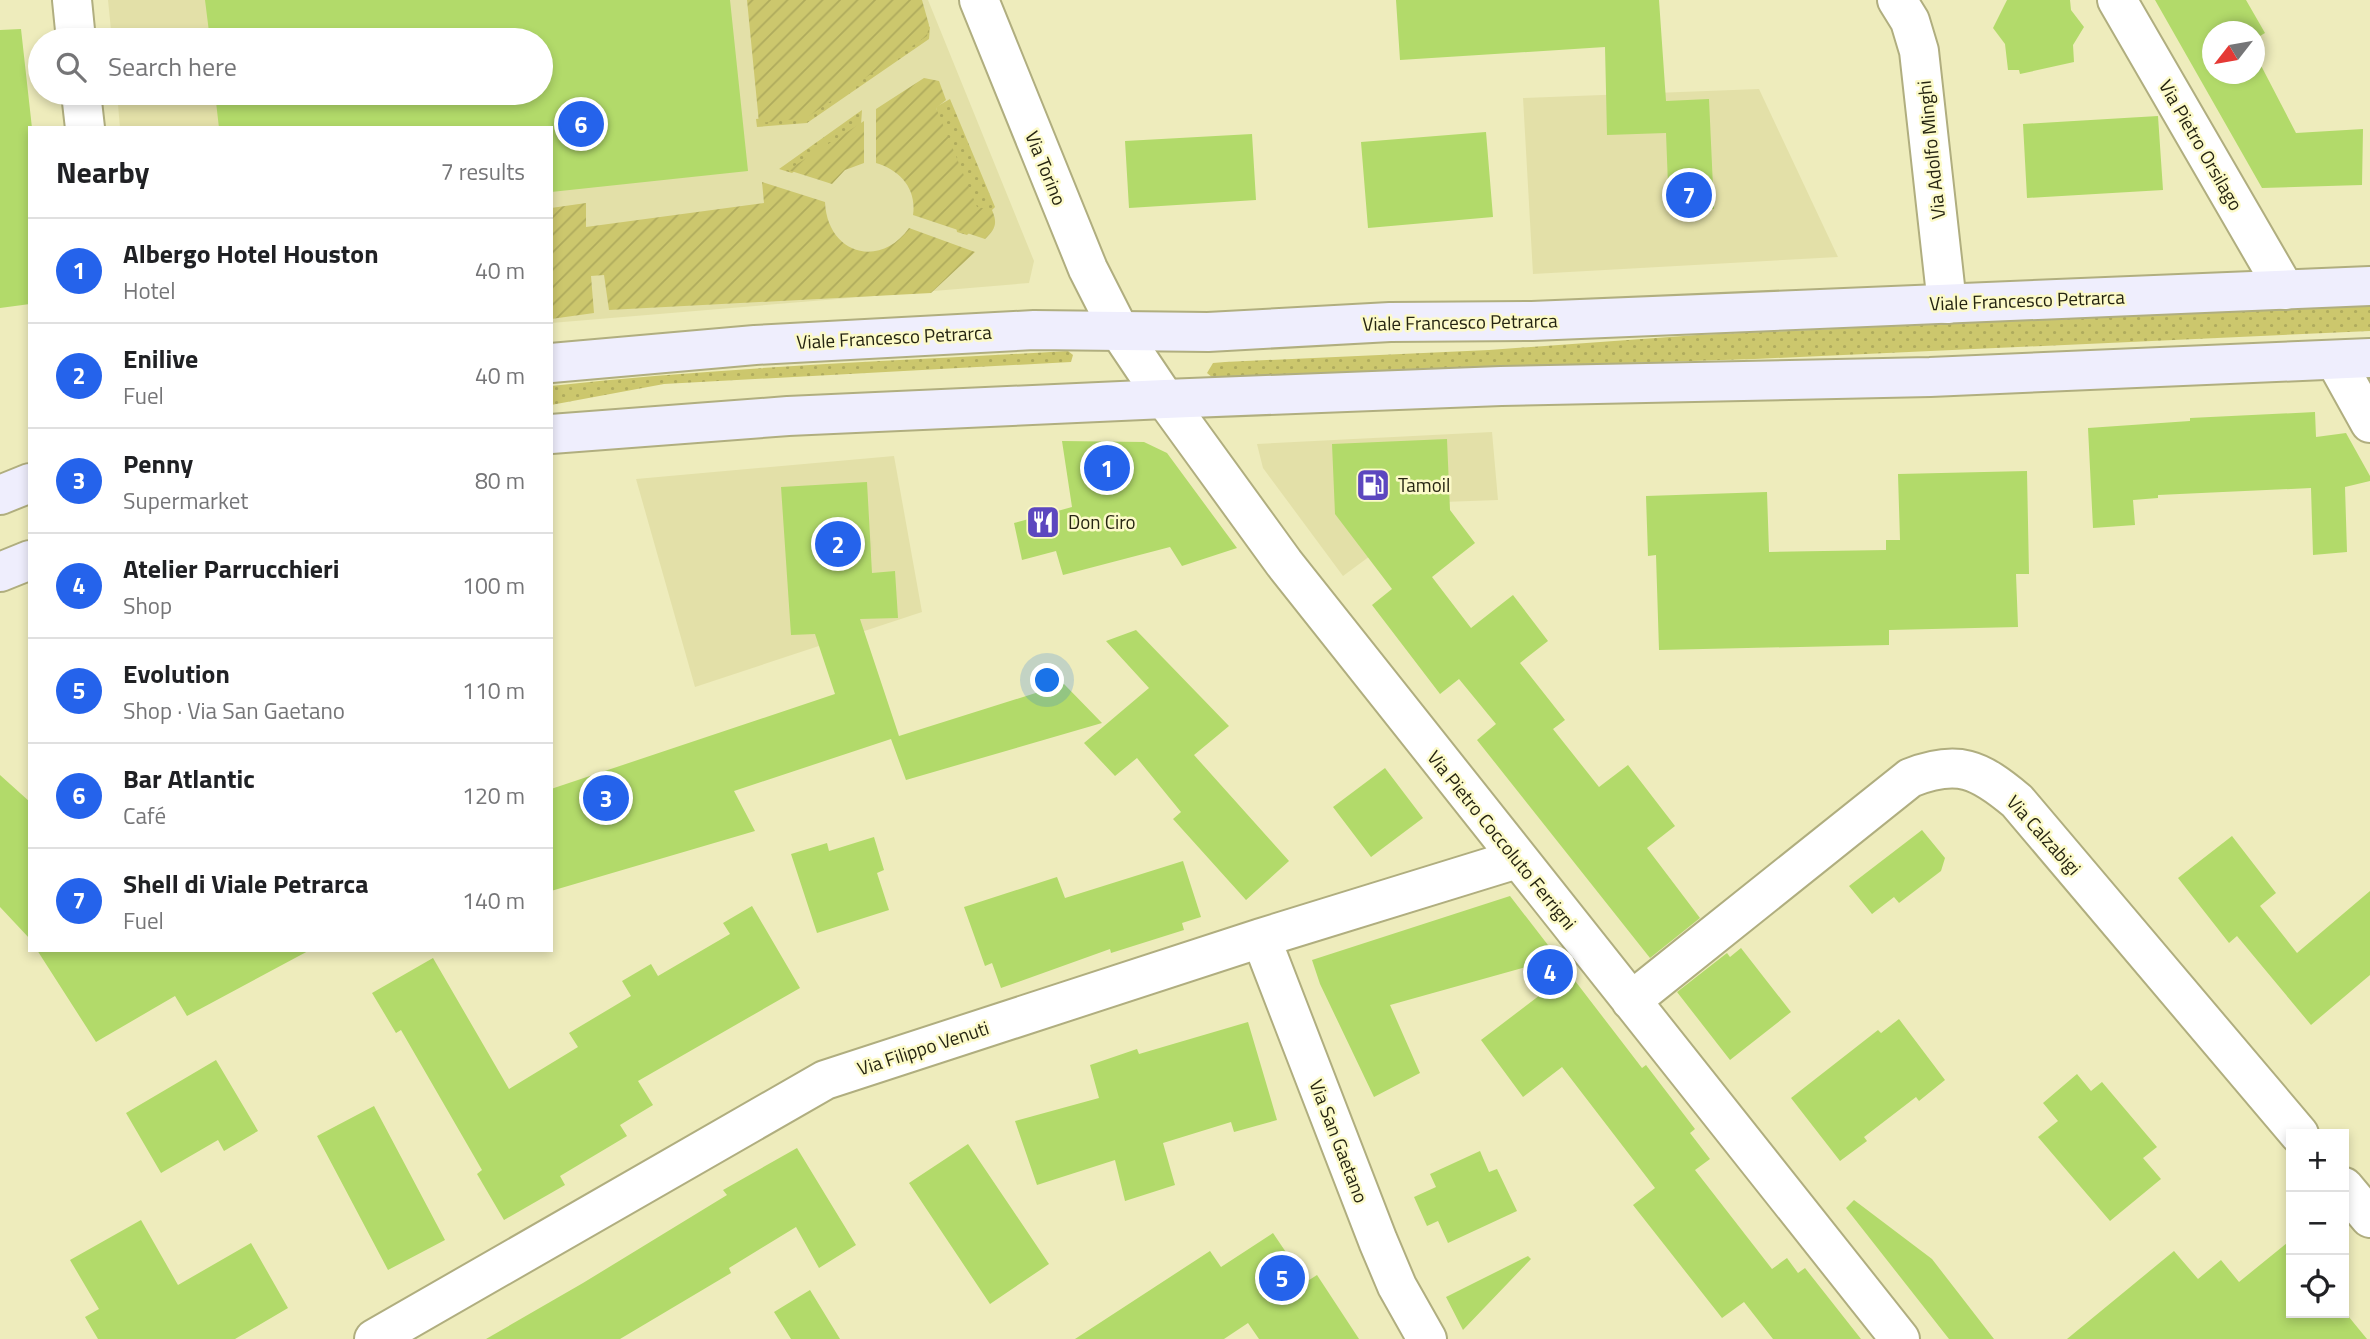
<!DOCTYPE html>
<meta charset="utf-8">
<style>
:root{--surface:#fff;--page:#f6f6f6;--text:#202124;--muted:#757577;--line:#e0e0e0;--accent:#2563eb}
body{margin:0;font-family:"Titillium Web",sans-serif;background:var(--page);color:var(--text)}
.controls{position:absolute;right:21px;bottom:21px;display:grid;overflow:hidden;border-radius:0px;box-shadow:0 4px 10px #0003}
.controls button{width:63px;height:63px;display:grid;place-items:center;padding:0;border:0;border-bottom:2px solid var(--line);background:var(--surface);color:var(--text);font:35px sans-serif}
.compass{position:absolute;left:2202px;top:21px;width:63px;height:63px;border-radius:50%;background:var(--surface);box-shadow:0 4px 10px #0003;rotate:239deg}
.you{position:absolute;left:1048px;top:681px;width:24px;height:24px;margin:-18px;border:5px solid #fff;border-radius:50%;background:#1a73e8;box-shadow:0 0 0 10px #1a73e833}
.badge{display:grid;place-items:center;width:46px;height:46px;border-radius:50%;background:var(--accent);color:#fff;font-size:23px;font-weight:700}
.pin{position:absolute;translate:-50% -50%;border:4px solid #fff;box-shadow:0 2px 7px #0006}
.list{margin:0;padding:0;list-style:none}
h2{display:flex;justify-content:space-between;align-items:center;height:91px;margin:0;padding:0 28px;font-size:30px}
h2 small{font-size:23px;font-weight:400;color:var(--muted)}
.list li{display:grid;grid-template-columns:46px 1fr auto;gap:21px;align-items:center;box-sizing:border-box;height:105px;padding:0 28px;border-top:2px solid var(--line)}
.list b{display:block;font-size:26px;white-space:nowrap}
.list p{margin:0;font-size:23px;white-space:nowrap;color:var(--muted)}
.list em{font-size:23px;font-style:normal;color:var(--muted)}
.icon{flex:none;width:38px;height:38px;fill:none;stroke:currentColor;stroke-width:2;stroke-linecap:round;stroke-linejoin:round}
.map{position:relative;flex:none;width:2370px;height:1339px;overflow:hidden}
.search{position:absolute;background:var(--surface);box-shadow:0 4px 10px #0003;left:28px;top:28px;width:525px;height:77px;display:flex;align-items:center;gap:18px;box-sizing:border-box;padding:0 24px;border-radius:38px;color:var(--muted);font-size:26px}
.panel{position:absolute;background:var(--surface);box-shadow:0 4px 10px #0003;left:28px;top:126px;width:525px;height:826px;border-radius:0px}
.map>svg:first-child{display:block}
</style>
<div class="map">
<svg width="2370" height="1339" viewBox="0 0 2370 1339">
<defs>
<pattern id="grass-dots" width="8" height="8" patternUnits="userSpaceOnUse" patternTransform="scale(1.75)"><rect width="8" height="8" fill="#ccc76d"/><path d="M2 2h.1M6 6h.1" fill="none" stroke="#afab5d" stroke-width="1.8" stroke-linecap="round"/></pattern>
<pattern id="garden-furrows" width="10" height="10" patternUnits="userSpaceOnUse" patternTransform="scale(1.75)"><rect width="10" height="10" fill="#ccc76d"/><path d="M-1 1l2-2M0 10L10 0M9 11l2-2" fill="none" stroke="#afab5d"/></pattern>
</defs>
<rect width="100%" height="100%" fill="#eeecbc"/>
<path fill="#e3e0a8" d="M 108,0 L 928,0 L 1034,261 L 1029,283 L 551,323 L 551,128 L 120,128 L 117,93 L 541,93 L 541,40 L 112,40 Z
M 1759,89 L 1838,257 L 1533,274 L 1523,98 Z
M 1492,432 L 1498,500 L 1443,502 L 1343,576 L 1263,468 L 1257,444 Z
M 894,456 L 922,612 L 695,687 L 636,479 Z"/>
<path fill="url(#grass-dots)" d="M 926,24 L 930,27 L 929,39 L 807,123 L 757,127 L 756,119 L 802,113 Z
M 950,99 L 995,207 L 967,235 L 957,232 L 936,107 Z
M 862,110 L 861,125 L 792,173 L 779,169 Z
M 2370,305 L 2370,331 L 1755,359 L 1402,370 L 1230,380 L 1213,378 L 1207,373 L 1213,363 L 1225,362 L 1489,350 L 1697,335 Z
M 1068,351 L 1073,355 L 1071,362 L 664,384 L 551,405 L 551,386 C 723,367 895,361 1068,351 Z"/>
<path fill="url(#garden-furrows)" d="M 747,0 L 922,0 L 929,25 L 927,36 L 806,118 L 759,123 Z
M 924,78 L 939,81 L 946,100 L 936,108 L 977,207 L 992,210 C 998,224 995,229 985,239 L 913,215 C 917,189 900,170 876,163 L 876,109 Z
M 864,121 L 864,163 L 845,170 L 832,184 L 788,170 Z
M 762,182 L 825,202 C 827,253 879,270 909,228 L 975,252 L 931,293 L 609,310 L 604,275 L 591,276 L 594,313 L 551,319 L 551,208 L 586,203 L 586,227 L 764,203 Z"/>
<path fill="#b2da6a" d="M 205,0 L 730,0 L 748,171 L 551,192 L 551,128 L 219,128 L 215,93 L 541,93 L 541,40 L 210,40 Z
M 1396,0 L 1659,0 L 1666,101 L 1709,99 L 1714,209 L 1669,211 L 1666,133 L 1607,135 L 1605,47 L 1400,60 Z
M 2007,0 L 2070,0 L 2071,10 L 2084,27 L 2073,45 L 2074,62 L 2020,74 L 2019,70 L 2008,70 L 2005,44 L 1993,28 Z
M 2155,0 L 2246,0 L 2265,33 L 2255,39 L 2255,32 L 2213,32 L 2213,74 L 2255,74 L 2255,54 L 2296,133 L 2363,129 L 2362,185 L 2262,188 Z
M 21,29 L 32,128 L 30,128 L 30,304 L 0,308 L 0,30 Z
M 2158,116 L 2163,190 L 2027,198 L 2023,124 Z
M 1486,132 L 1493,217 L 1368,228 L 1361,142 Z
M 1252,134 L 1256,200 L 1129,208 L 1125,141 Z
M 2315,412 L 2316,437 L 2346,433 L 2370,476 L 2370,481 L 2345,487 L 2347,552 L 2313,555 L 2311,488 L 2158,495 L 2158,498 L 2133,500 L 2135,525 L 2093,528 L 2088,428 L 2190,421 L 2190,418 Z
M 1447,439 L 1450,510 L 1475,543 L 1432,577 L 1471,628 L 1513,595 L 1548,641 L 1520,663 L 1565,720 L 1553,729 L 1599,787 L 1628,765 L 1675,826 L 1647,848 L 1700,918 L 1650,958 L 1477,740 L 1496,724 L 1459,679 L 1440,694 L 1372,605 L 1392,589 L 1335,514 L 1332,444 Z
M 1062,441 L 1144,442 L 1167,453 L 1237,548 L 1182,566 L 1170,547 L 1063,575 L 1056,551 L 1022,560 L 1014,523 L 1072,507 Z
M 2027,471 L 2029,574 L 2016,574 L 2018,627 L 1889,630 L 1889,645 L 1659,650 L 1656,555 L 1648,556 L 1646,496 L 1767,492 L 1769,552 L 1886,550 L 1886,540 L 1900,540 L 1898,474 Z
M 867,482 L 872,573 L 895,571 L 898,618 L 860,619 L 899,736 L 1064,684 L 1102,723 L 906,780 L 891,739 L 734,791 L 755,831 L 551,891 L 551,789 L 835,694 L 815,634 L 791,635 L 781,487 Z
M 1136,630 L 1229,726 L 1194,755 L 1289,861 L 1246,900 L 1173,819 L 1181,812 L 1137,758 L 1115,776 L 1084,743 L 1149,688 L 1106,641 Z
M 1385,768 L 1423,818 L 1371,857 L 1333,807 Z
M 0,775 L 30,802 L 30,939 L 0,907 Z
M 1922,830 L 1945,858 L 1941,871 L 1899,903 L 1894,897 L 1872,914 L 1849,886 Z
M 2232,836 L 2276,893 L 2260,906 L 2297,953 L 2370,891 L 2370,975 L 2311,1025 L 2237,936 L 2229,943 L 2178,878 Z
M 874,837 L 884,870 L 877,873 L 889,910 L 817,933 L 791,854 L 827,843 L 829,851 Z
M 1183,861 L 1201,917 L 1182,923 L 1184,930 L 1111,953 L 1110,949 L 1001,988 L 992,963 L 985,966 L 964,907 L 1057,877 L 1065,898 Z
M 1510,896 L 1558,958 L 1390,1005 L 1420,1073 L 1374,1097 L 1320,984 L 1312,960 Z
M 752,906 L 800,988 L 638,1081 L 653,1105 L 620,1125 L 627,1136 L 560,1176 L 565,1185 L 504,1220 L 477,1174 L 482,1170 L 401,1030 L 396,1033 L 372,993 L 433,958 L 509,1089 L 578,1047 L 569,1033 L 631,996 L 622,981 L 651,964 L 658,976 L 730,934 L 723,923 Z
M 1741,948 L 1791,1012 L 1730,1060 L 1677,992 L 1727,953 L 1730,957 Z
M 37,950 L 310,950 L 187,1016 L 175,996 L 96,1042 Z
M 1569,973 L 1642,1068 L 1646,1065 L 1695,1129 L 1690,1133 L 1710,1159 L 1695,1170 L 1772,1269 L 1787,1258 L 1798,1273 L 1805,1268 L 1861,1339 L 1773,1339 L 1744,1302 L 1722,1318 L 1633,1205 L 1655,1188 L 1562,1067 L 1523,1097 L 1481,1040 Z
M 1899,1019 L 1945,1080 L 1919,1101 L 1916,1097 L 1864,1137 L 1867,1141 L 1840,1161 L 1791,1098 L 1878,1030 L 1881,1033 Z
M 1248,1022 L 1277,1120 L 1234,1132 L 1231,1122 L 1163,1143 L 1175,1185 L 1125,1201 L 1115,1160 L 1037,1185 L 1015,1121 L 1099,1098 L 1090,1065 L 1137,1049 L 1139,1054 Z
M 216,1060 L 258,1131 L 224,1151 L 218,1140 L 161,1173 L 126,1113 Z
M 2077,1074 L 2091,1091 L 2102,1082 L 2157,1147 L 2143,1158 L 2161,1179 L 2110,1221 L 2038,1137 L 2058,1121 L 2043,1103 Z
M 374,1106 L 445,1240 L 388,1270 L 317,1136 Z
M 968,1144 L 1049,1264 L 990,1304 L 909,1183 Z
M 797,1148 L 856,1245 L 819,1268 L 796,1227 L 729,1268 L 731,1273 L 620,1339 L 486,1339 L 583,1283 L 727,1195 L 723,1190 Z
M 1480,1151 L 1489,1172 L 1497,1169 L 1517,1211 L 1448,1243 L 1438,1221 L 1427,1226 L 1414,1197 L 1436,1187 L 1430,1174 Z
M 1854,1200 L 1932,1259 L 1994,1339 L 1949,1339 L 1846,1208 Z
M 141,1220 L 178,1285 L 251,1243 L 288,1308 L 235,1339 L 98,1339 L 85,1317 L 99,1309 L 70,1260 Z
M 1273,1233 L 1306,1282 L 1317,1275 L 1359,1339 L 1259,1339 L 1248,1323 L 1224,1339 L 1075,1339 L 1210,1251 L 1221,1267 Z
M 2287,1243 L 2291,1248 L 2291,1313 L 2344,1311 L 2367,1339 L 2067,1339 L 2174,1251 L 2198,1279 L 2221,1260 L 2239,1282 Z
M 1528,1256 L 1531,1259 L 1463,1330 L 1446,1297 Z
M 810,1290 L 840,1339 L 791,1339 L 774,1312 Z"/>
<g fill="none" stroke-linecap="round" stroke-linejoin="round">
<g stroke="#b0ae7f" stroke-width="42">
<path id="street" d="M 72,0 L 76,40
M 979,0 L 1088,269 L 1120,332 L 1165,399 L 1284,563 L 1900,1339
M 1897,0 L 1910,21 L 1919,51 L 1947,304
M 2117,0 L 2285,290
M 81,93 L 85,128
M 2335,360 L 2370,423
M 1261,938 L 1378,1241 L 1397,1286 L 1427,1339
M 1631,1001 L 1910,778 C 1958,759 1979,769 2017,801 L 2299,1134
M 2344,1187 L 2370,1218
M 374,1339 L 825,1080 L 1261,938 L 1517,859"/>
</g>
<g stroke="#b0ae7f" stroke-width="42">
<path id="secondary" d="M 551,363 L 755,345 L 1034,330 L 1208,332 L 1390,322 L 1532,321 L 2370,286
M 551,434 L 788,416 L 1165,399 L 1501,386 L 1930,377 L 2370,358
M 0,495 L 30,483
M 0,572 L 30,560"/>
</g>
<use href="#street" stroke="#fff" stroke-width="38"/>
<use href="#secondary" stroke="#efeefd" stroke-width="38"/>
</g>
<defs>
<g id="fuel-square" transform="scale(1.75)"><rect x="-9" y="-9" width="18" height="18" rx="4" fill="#5c47bf" stroke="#fcfac9"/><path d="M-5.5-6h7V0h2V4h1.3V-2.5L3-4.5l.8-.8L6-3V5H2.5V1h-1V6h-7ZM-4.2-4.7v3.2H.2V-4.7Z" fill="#fff"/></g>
<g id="restaurant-square" transform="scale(1.75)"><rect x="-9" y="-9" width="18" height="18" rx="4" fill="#5c47bf" stroke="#fcfac9"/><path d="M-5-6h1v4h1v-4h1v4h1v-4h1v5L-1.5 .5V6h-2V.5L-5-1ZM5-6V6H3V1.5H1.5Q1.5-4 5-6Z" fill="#fff"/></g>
</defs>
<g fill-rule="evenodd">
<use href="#fuel-square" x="1373" y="485"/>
<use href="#restaurant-square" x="1043" y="522"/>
</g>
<g text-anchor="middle" stroke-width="5" stroke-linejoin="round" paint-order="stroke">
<g font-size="19" fill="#262512" stroke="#fcfac9">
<text transform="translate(2201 145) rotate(60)" y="7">Via Pietro Orsilago</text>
<text transform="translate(1931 150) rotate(-96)" y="7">Via Adolfo Minghi</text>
<text transform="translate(1046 168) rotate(68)" y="7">Via Torino</text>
<text transform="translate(2027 300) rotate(-2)" y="7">Viale Francesco Petrarca</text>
<text transform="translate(1460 322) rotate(-1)" y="7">Viale Francesco Petrarca</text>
<text transform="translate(894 337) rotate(-3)" y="7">Viale Francesco Petrarca</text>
<text transform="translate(2044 835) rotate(48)" y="7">Via Calzabigi</text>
<text transform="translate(1502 840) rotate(51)" y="7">Via Pietro Coccoluto Ferrigni</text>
<text transform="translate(923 1048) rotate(-18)" y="7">Via Filippo Venuti</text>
<text transform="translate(1339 1141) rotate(69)" y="7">Via San Gaetano</text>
</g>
<g font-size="19" fill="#262512" stroke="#fcfac9" text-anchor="start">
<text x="1398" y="492">Tamoil</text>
<text x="1068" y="529">Don Ciro</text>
</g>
</g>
</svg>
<div class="controls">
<button>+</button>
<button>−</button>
<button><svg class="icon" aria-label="locate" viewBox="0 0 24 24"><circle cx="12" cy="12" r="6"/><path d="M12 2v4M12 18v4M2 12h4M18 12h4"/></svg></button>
</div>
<svg class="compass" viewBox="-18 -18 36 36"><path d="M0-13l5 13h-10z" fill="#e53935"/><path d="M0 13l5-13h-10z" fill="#757577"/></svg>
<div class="you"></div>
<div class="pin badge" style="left:1107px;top:468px">1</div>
<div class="pin badge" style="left:838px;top:544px">2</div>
<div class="pin badge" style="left:606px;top:798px">3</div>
<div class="pin badge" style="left:1550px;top:972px">4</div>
<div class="pin badge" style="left:1282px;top:1278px">5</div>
<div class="pin badge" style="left:581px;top:124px">6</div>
<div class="pin badge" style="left:1689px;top:195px">7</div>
<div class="search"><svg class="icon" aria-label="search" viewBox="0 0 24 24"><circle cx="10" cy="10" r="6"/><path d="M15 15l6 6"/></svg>Search here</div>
<section class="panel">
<h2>Nearby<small>7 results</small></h2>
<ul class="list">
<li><span class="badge">1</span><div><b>Albergo Hotel Houston</b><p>Hotel</p></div><em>40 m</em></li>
<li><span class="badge">2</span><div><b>Enilive</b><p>Fuel</p></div><em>40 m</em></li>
<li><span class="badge">3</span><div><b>Penny</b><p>Supermarket</p></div><em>80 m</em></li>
<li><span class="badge">4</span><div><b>Atelier Parrucchieri</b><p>Shop</p></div><em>100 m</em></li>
<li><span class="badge">5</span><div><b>Evolution</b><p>Shop · Via San Gaetano</p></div><em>110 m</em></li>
<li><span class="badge">6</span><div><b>Bar Atlantic</b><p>Café</p></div><em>120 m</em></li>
<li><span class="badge">7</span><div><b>Shell di Viale Petrarca</b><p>Fuel</p></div><em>140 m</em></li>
</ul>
</section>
</div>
